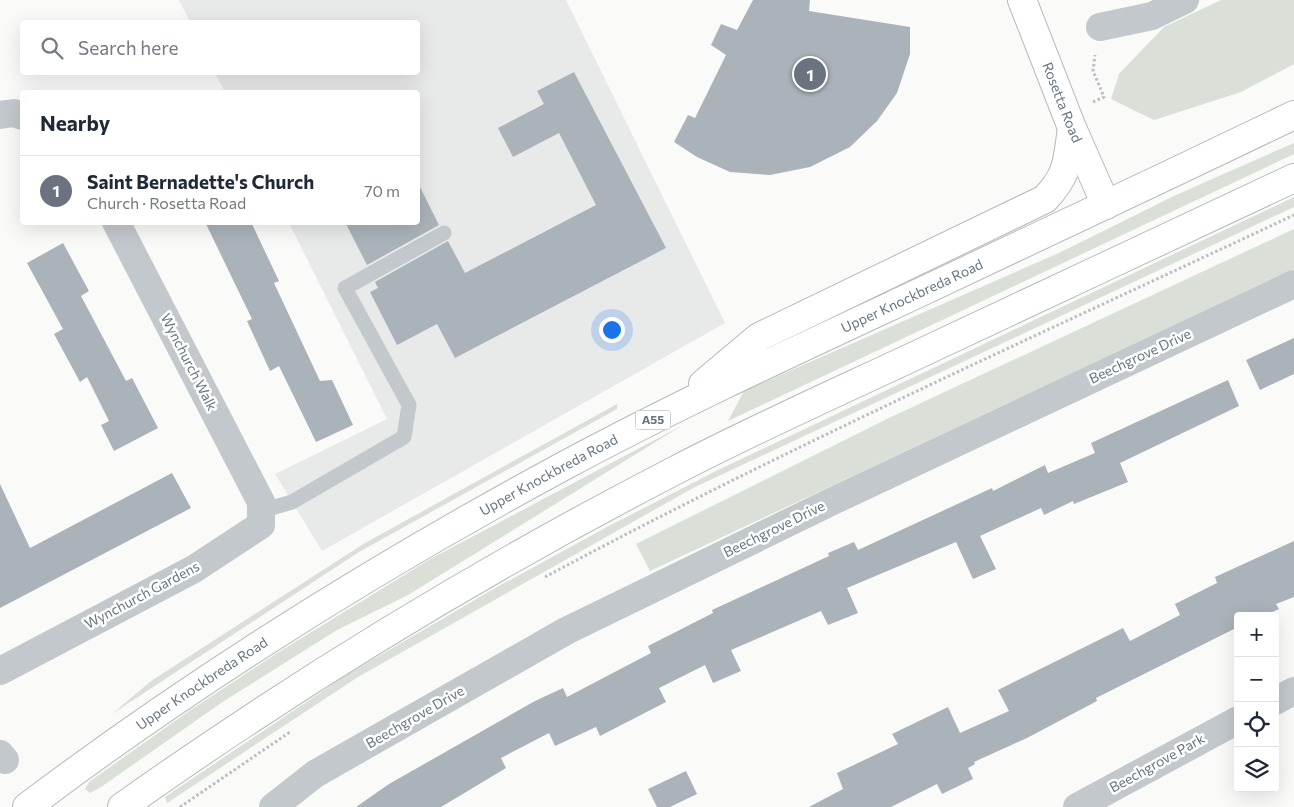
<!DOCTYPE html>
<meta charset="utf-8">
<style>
:root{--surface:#fff;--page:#f6f6f7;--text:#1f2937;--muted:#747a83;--line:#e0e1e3;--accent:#e4572e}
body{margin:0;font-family:Commissioner,sans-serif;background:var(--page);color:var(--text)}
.controls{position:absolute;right:15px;bottom:15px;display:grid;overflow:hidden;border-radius:5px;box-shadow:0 5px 20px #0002}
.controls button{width:45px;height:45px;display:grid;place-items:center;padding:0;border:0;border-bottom:1px solid var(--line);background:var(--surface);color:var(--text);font:25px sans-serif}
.you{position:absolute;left:611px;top:329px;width:18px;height:18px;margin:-12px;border:4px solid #fff;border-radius:50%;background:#1a73e8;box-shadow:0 0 0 8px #1a73e833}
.badge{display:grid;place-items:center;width:32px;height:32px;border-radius:50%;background:var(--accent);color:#fff;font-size:16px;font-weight:700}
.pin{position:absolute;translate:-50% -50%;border:2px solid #fff;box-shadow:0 1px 5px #0006}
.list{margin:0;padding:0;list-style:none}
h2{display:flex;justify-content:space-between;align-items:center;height:65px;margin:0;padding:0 20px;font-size:21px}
h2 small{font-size:16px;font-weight:400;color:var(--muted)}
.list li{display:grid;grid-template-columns:32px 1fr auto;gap:15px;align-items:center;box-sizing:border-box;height:70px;padding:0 20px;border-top:1px solid var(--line)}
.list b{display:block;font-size:19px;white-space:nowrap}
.list p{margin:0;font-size:16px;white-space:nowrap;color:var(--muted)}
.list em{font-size:16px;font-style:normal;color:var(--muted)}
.icon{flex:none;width:28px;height:28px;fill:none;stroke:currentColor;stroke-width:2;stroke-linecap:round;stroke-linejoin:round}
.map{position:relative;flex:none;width:1294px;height:807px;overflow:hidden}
.search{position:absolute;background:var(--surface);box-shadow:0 5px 20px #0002;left:20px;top:20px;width:400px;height:55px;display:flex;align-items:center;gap:12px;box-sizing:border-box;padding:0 18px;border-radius:5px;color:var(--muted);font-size:19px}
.panel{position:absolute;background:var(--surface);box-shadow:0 5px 20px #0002;left:20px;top:90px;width:400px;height:135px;border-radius:5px}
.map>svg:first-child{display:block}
</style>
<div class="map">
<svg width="1294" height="807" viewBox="0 0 1294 807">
<rect width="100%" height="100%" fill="#fafaf8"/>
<path fill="#e8e9e9" d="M 179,0 L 566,0 L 725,323 L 322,551 L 275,474 L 387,419 L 289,223 L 418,222 L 418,92 L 225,92 L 215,73 L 418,72 L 418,22 L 190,22 Z"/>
<path fill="#dadfd7" d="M 1221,0 L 1294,0 L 1294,64 L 1241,92 L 1154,120 L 1111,99 L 1119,74 L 1164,27 Z
M 1294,143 L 1294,154 L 728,421 L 744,391 L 1059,253 L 1176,195 Z
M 1294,197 L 1294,207 L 693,488 L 358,677 L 167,803 L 165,797 L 348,674 L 490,591 L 607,527 L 718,470 Z
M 1294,229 L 1294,269 L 650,571 L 636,544 L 891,417 Z
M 617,404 L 617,409 L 359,552 L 112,714 L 151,681 L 365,543 Z
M 683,425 L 408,595 L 337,630 L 224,701 L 101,787 L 90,793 L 85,789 L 89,782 L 189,711 L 279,652 L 432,558 Z"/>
<path fill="#aab3b9" d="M 753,0 L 810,0 L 809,11 L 910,27 L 910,54 L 897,93 L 877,121 L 850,147 L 810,167 L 770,175 L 730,172 L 697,157 L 674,142 L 688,115 L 695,118 L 726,55 L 711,45 L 721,24 L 737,30 Z
M 574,72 L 666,248 L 455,358 L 437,324 L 397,345 L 370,292 L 378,288 L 375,282 L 448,241 L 465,273 L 596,205 L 559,133 L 513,157 L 498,128 L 544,104 L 537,91 Z
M 418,183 L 439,225 L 367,265 L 345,222 L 418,222 Z
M 205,222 L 251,222 L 279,281 L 274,283 L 320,381 L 332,380 L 353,425 L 316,442 L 279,366 L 270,371 L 247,321 L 252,319 Z
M 63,243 L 89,291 L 81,296 L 126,381 L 132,378 L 158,428 L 114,451 L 101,425 L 109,421 L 87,377 L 80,382 L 54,334 L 63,329 L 27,263 Z
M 1294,338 L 1294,374 L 1260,390 L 1246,360 Z
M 1228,380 L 1239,406 L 1120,463 L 1128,482 L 1074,504 L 1073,501 L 1044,515 L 1041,508 L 980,536 L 996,569 L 973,579 L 956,542 L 847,588 L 858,613 L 828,625 L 821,611 L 731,650 L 741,671 L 713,683 L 705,665 L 659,688 L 666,702 L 600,736 L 596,727 L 555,746 L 549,733 L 501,758 L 506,768 L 441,807 L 356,807 L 389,784 L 535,701 L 563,688 L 567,697 L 651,653 L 648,646 L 713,613 L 712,610 L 829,556 L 828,553 L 854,542 L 858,550 L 992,488 L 993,491 L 1045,465 L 1048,473 L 1095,453 L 1091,443 Z
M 172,473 L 191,508 L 0,608 L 0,484 L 30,548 Z
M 1294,541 L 1294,597 L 1276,604 L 1279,609 L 1264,616 L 1238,616 L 1238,627 L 1096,698 L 1097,701 L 1027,738 L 974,762 L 975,764 L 968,768 L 973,779 L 942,794 L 937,784 L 891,807 L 809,807 L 843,789 L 837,773 L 898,744 L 892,734 L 948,707 L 960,733 L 1009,711 L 998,690 L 1123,628 L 1130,641 L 1180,615 L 1175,604 L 1217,583 L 1215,577 Z
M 686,771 L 697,794 L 670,807 L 657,807 L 648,789 Z"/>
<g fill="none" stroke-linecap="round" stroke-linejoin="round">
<g stroke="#b3babf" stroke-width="30">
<g id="secondary">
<path id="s1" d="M 1022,0 L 1072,128 L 1106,205"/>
</g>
</g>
<g stroke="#b4b9bd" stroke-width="30">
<g id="highway">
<path d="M 703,384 L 759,337 L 1045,199 C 1069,173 1067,162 1072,128"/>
<path id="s2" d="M 27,807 C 195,680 375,568 560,468 C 673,407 790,353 906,299 C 1036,238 1165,177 1294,115"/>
<path d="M 122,807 C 298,682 484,569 676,470 C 751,431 829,396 906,360 C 1035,299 1165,239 1294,178"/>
</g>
</g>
<path stroke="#bbbfc2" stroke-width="3" stroke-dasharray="2.5 2.5" stroke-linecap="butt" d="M 1093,102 L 1104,97 L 1093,71 L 1095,55
M 545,577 C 789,446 1043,333 1294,215
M 180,807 L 290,732"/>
<path stroke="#c3c8cc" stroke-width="15" d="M 261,511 L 292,502 L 404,437 L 409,405 L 345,288 L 444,233"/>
<path stroke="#c3c8cc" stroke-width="28" d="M 1100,27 L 1152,16 L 1185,0
M 0,115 L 14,113 L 22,116
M 0,671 L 194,569 L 261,525 L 261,502 L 116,222
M 1275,701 L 1294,691
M 0,754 L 5,760
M 273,807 L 315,774 L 566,631 L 837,499 L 1294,284
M 1077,807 L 1238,720"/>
<use href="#secondary" stroke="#fff" stroke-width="28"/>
<use href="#highway" stroke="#fff" stroke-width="28"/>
</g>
<g text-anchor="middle" stroke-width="5" stroke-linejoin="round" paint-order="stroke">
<rect fill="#fff" stroke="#939fa8" stroke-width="1" x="635.5" y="410.5" width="35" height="19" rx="4"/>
<g font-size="12" font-weight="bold" fill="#657683">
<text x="653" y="424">A55</text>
</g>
<g font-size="14" fill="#657683" stroke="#fff">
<text dy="5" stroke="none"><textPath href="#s1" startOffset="110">Rosetta Road</textPath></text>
<text dy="5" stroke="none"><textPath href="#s2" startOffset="1024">Upper Knockbreda Road</textPath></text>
<text transform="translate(1140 356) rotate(-25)" y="5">Beechgrove Drive</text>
<text transform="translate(189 362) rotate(63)" y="5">Wynchurch Walk</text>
<text dy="5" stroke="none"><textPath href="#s2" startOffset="619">Upper Knockbreda Road</textPath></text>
<text transform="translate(774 529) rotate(-26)" y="5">Beechgrove Drive</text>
<text transform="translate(142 595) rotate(-28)" y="5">Wynchurch Gardens</text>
<text dy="5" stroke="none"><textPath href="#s2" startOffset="214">Upper Knockbreda Road</textPath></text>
<text transform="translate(415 717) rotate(-30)" y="5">Beechgrove Drive</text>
<text transform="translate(1157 763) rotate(-29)" y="5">Beechgrove Park</text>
</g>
</g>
</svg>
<div class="controls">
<button>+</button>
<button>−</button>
<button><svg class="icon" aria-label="locate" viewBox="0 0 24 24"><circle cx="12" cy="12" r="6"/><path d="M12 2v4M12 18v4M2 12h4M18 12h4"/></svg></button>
<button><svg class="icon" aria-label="layers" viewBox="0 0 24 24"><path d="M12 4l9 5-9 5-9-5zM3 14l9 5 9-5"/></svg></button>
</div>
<div class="you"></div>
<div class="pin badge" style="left:810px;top:74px;background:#6b7280">1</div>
<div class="search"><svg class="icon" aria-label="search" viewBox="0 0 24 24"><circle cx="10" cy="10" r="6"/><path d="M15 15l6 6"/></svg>Search here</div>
<section class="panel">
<h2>Nearby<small></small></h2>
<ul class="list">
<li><span class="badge" style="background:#6b7280">1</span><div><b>Saint Bernadette's Church</b><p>Church · Rosetta Road</p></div><em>70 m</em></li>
</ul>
</section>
</div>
